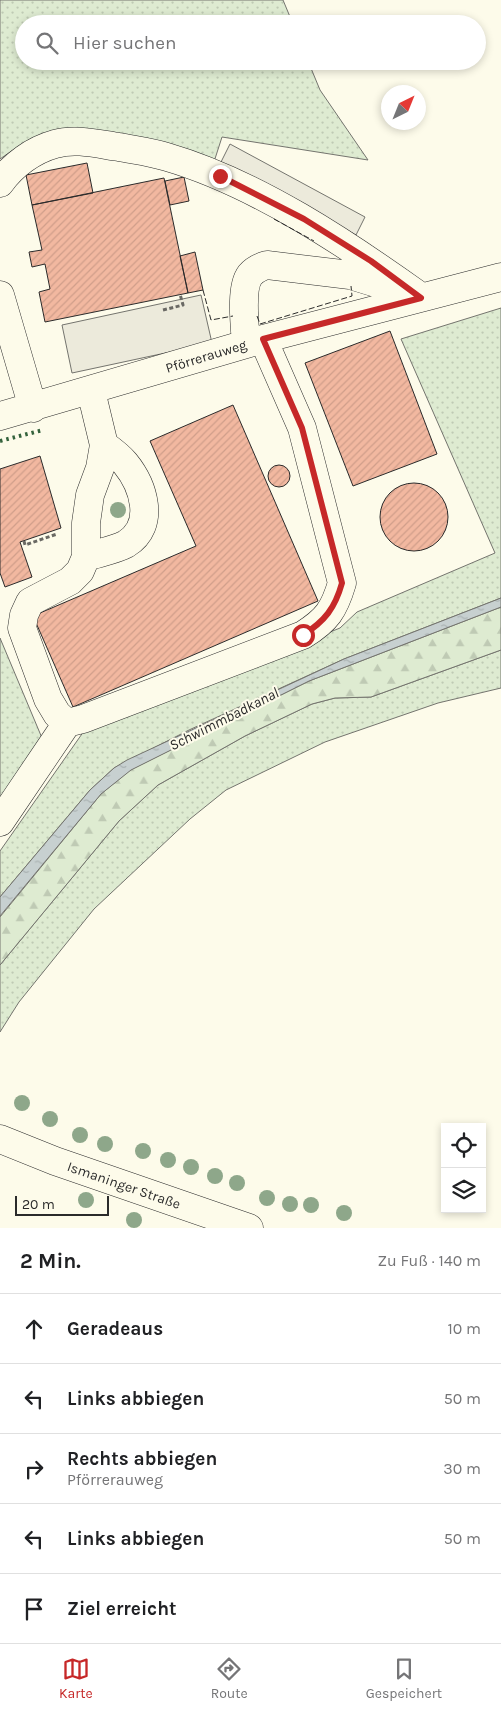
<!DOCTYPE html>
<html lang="de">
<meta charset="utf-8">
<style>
:root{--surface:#fff;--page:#f2f2f2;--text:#202124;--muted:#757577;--line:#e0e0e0;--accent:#c62828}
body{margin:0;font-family:Karla,sans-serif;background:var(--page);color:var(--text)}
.controls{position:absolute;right:15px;bottom:15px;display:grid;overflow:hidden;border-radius:0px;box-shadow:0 2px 8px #0003}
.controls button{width:45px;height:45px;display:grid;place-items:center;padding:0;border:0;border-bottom:1px solid var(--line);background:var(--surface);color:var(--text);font:25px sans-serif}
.compass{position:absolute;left:381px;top:85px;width:45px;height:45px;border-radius:50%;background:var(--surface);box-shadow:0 2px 8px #0003;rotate:43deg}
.scale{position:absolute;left:15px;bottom:12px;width:94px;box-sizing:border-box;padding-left:5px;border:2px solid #2b2b2b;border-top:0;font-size:14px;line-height:18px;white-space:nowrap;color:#2b2b2b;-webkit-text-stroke:4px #fdfbea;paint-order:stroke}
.stop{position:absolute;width:15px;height:15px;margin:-11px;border:4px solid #c62828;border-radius:50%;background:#fff}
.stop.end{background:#c62828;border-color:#fff;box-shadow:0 1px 5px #0008}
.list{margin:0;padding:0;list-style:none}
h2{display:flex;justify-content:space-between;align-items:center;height:65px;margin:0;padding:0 20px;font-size:21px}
h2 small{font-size:16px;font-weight:400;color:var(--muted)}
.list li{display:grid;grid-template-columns:32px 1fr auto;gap:15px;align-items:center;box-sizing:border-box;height:70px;padding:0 20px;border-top:1px solid var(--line)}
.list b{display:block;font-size:19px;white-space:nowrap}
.list p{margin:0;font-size:16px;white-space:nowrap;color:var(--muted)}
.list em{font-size:16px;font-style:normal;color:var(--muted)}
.icon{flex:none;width:28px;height:28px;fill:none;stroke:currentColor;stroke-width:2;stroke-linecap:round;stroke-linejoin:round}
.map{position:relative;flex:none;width:501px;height:1228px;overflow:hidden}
.search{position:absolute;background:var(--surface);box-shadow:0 2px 8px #0003;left:15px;right:15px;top:15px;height:55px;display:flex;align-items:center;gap:12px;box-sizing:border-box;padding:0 18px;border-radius:28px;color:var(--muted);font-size:19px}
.sheet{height:415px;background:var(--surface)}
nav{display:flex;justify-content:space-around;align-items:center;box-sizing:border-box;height:70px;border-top:1px solid var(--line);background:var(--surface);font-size:14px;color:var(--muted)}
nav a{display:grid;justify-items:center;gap:2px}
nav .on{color:var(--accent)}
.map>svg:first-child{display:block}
</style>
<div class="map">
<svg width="501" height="1228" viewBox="0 0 501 1228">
<defs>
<pattern id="grass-dots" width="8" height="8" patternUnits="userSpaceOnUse" patternTransform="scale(1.25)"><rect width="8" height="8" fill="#deebd1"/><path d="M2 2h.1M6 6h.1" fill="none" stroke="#bfcab4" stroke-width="1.8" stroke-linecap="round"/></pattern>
<pattern id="forest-firs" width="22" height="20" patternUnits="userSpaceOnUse" patternTransform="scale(1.25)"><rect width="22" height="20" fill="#deebd1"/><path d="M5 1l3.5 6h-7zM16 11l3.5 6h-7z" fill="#bfcab4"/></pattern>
<pattern id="water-ripples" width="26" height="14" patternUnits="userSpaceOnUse" patternTransform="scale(1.25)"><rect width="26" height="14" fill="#c7d0d0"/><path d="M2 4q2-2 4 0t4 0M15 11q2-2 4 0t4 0" fill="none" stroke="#abb3b3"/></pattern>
<pattern id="building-hatch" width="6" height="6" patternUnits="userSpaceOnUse" patternTransform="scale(1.25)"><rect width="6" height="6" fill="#f2b8a0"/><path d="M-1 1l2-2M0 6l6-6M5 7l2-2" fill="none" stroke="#d09e8a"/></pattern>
</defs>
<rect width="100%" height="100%" fill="#fdfbea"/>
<path fill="url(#grass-dots)" stroke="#74746e" d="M 0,0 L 283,0 L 293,24 L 24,24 L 24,61 L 308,61 L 320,90 L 368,160 L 222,137 L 213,165 L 36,141 L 13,150 L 0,159 Z
M 501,308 L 501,598 L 344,659 L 189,730 L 114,768 L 90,790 L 0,897 L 0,851 L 84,731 L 340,628 L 357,612 L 495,553 L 401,339 Z
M 0,638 L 42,738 L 0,805 Z
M 501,650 L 501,688 L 438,703 L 325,742 L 226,790 L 190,819 L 94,909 L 19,1002 L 0,1032 L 0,965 L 119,821 L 158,785 L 245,736 L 312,704 L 335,698 L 371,697 Z"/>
<path fill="url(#forest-firs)" stroke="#74746e" d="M 501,607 L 501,650 L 371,697 L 335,698 L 312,704 L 245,736 L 158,785 L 119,821 L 0,965 L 0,917 L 101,794 L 130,770 L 309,681 Z"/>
<path fill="#eceadb" stroke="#74746e" d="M 230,144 L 365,217 L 356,235 L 221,162 Z
M 201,295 L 212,343 L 72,373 L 62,325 Z"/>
<path fill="url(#water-ripples)" stroke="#74746e" d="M 501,598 L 501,607 L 309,681 L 131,770 L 101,794 L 0,916 L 0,897 L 90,790 L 114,768 L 127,760 L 344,659 Z"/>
<path fill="url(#building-hatch)" stroke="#2b2b2b" d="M 87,163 L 93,193 L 32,205 L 26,175 Z
M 184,177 L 189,201 L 170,205 L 165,181 Z
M 164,178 L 188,293 L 45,322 L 39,292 L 50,289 L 45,264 L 32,267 L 29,252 L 42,250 L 32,205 Z
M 195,252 L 203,290 L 188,293 L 180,256 Z
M 390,331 L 437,454 L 353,486 L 305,363 Z
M 233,405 L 318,601 L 73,707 L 33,616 L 196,546 L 150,441 Z
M 40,456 L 61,528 L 20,542 L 32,577 L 5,587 L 0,573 L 0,469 Z
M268 476a11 11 0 1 1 22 0a11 11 0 1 1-22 0Z
M380 517a34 34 0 1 1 68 0a34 34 0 1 1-68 0Z"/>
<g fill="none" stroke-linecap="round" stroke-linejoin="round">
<g stroke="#2b2b2b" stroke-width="29">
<path id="minor" d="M 0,183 C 13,165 33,150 55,144 C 75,138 98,144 119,147 C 134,150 151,152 167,157 C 256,183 347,244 421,297
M 0,295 L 33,408
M 246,344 C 245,328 240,288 250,275 C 255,269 260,267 267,265 L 350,275 L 399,290
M 91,391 L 104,445 L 100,468 L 90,495 L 86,523 L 86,557 L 80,571 L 70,581 L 30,602 L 24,615 L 22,628 L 48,699 L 57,714 L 67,723 L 83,719 L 303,635 C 327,620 334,610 342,583 L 302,428 L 263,339
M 0,416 L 263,339 L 501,277
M 86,557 C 98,553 115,550 126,544 C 157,525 143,485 125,463 C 119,456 111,450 104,445
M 0,822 L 67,723"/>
</g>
<g stroke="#2b2b2b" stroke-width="29">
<path id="major" d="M 0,1139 L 55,1161 L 249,1228"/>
</g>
<path stroke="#6a6964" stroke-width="3" stroke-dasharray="4 2.5" stroke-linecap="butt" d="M 163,310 L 183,305 L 180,294
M 24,541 L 25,545 L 57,534"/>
<use href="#minor" stroke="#fdfbea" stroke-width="28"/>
<use href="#major" stroke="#fdfbea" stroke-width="28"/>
<path stroke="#34623c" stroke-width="4" stroke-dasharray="2.5 4" stroke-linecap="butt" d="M 0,441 L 43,430"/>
<path stroke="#2b2b2b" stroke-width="1" stroke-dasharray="6 2.5" stroke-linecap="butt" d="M 274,219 L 314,241
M 203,290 L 211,320 L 233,316
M 257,316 L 260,324 L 352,296 L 351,286"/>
</g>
<g fill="#8ea78a">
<circle cx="118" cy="510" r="8"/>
<circle cx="22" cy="1103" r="8"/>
<circle cx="50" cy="1119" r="8"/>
<circle cx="80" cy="1135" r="8"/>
<circle cx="105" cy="1144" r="8"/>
<circle cx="143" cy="1151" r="8"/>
<circle cx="168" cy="1160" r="8"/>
<circle cx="191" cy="1167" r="8"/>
<circle cx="215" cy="1176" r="8"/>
<circle cx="237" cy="1183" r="8"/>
<circle cx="267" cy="1198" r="8"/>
<circle cx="86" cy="1200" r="8"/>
<circle cx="290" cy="1204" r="8"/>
<circle cx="311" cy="1205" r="8"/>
<circle cx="344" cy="1213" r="8"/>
<circle cx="134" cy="1220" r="8"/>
</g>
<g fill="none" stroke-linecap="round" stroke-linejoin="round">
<path stroke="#c62828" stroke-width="6" d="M 220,176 L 304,219 L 371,261 L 421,298 L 263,339 L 302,428 L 342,583 C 335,608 325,621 303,635"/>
</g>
<g text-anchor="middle" stroke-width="4" stroke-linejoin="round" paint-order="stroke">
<g font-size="14" fill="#2b2b2b" stroke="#fdfbea">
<text transform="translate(206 356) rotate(-17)" y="5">Pförrerauweg</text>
<text transform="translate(124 1185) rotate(19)" y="5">Ismaninger Straße</text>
</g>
<g font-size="15" font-style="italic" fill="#2b2b2b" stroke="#fdfbea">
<text transform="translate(224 719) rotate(-27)" y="5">Schwimmbadkanal</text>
</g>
</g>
</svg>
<div class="controls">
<button><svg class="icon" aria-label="locate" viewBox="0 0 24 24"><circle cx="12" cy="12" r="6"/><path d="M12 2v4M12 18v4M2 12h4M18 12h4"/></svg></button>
<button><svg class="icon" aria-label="layers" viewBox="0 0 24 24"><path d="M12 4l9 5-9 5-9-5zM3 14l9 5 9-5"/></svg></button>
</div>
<svg class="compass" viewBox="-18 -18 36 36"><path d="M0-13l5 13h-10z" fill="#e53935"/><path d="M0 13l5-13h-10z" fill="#757577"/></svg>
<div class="scale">20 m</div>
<div class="stop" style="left:303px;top:635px"></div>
<div class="stop end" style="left:220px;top:176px"></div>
<div class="search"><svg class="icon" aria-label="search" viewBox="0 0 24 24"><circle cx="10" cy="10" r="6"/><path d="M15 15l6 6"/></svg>Hier suchen</div>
</div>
<section class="sheet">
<h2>2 Min.<small>Zu Fuß · 140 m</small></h2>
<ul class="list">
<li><svg class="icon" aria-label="ahead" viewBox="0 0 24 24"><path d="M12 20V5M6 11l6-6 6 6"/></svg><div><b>Geradeaus</b></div><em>10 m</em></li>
<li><svg class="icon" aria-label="left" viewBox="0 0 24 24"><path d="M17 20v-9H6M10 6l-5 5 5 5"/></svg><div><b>Links abbiegen</b></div><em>50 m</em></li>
<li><svg class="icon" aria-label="right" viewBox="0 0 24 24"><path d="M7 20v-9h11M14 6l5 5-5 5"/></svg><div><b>Rechts abbiegen</b><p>Pförrerauweg</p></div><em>30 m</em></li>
<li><svg class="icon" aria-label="left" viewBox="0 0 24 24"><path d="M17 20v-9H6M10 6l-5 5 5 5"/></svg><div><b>Links abbiegen</b></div><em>50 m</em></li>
<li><svg class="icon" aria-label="arrive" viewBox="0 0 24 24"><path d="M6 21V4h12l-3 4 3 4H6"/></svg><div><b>Ziel erreicht</b></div></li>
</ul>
</section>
<nav>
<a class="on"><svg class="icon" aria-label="map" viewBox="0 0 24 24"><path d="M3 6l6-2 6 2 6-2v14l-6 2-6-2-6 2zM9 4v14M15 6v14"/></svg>Karte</a>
<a><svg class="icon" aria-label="directions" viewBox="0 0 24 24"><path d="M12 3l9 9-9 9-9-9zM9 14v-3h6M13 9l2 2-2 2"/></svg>Route</a>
<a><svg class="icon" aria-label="saved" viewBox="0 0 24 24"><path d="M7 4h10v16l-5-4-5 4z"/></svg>Gespeichert</a>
</nav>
